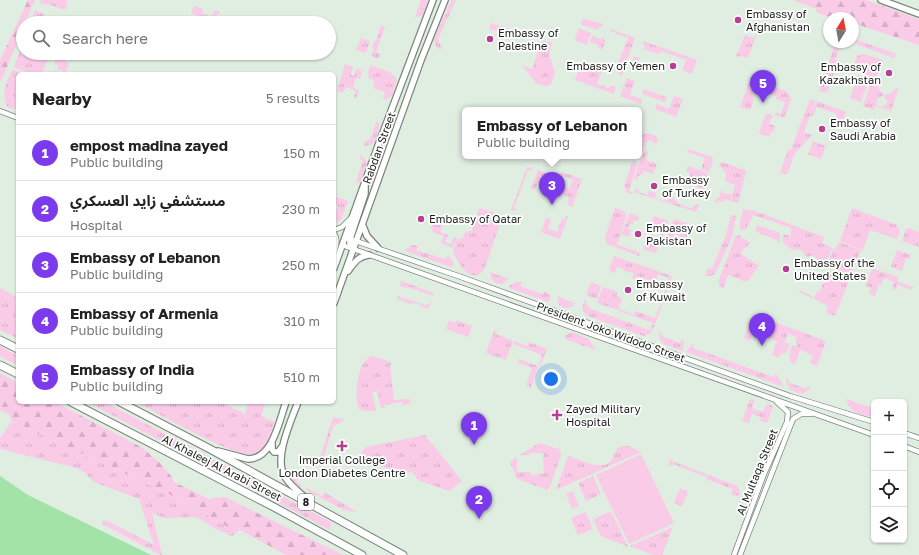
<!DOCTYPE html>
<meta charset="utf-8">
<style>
:root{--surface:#fff;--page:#f6f6f6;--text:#222;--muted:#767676;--line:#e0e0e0;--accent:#7c3aed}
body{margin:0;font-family:"Golos Text","Noto Sans Arabic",sans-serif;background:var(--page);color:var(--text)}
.controls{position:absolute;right:12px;bottom:12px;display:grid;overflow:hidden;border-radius:6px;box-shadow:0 1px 3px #0004}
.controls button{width:36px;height:36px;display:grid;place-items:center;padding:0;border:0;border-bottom:1px solid var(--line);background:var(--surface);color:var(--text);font:20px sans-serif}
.compass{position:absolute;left:823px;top:12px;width:36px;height:36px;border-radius:50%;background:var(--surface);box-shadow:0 1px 3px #0004;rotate:11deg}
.you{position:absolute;left:551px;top:379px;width:14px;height:14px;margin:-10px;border:3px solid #fff;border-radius:50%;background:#1a73e8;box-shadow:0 0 0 6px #1a73e833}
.badge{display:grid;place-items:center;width:26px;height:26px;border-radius:50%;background:var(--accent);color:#fff;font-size:13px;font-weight:700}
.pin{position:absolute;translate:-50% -33px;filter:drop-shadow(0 1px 2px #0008)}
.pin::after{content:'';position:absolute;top:21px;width:14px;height:12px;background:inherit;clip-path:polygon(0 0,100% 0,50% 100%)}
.popup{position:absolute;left:462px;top:107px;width:180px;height:52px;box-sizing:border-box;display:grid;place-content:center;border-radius:6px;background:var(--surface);filter:drop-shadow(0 1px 3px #0005);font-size:13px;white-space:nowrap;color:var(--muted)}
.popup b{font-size:15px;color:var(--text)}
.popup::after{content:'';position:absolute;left:50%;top:100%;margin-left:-8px;border:8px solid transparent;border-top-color:var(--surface)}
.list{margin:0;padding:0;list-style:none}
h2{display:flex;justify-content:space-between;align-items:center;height:52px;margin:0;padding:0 16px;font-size:17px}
h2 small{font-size:13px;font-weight:400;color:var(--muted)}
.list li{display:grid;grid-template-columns:26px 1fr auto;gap:12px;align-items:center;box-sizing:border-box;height:56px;padding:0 16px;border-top:1px solid var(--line)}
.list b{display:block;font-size:15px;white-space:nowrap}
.list p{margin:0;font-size:13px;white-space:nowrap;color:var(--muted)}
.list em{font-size:13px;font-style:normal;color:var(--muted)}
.icon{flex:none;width:22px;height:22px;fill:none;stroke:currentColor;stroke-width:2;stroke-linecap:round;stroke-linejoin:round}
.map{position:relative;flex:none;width:919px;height:555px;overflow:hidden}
.search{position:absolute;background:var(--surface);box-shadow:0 1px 3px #0004;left:16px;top:16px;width:320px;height:44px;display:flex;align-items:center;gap:10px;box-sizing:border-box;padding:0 14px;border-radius:22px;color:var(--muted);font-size:15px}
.panel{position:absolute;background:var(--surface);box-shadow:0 1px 3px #0004;left:16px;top:72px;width:320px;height:332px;border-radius:6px}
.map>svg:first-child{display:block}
</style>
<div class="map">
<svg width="919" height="555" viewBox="0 0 919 555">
<defs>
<pattern id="grass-tufts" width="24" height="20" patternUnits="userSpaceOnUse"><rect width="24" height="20" fill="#facbe7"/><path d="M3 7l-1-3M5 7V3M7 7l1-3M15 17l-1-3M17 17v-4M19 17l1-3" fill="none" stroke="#d6aec6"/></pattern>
<pattern id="forest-firs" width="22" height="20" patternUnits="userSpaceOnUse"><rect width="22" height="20" fill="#facbe7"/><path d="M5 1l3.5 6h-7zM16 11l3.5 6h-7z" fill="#d6aec6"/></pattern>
</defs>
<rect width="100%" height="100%" fill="#e0ede1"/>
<path fill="url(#grass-tufts)" d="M 41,0 L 65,0 L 68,1 L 65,10 L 48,4 L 47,5 L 40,3 Z
M 421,0 L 428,0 C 425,8 425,18 415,17 Z
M 451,0 L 456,0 L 438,39 L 440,44 L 442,46 L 441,50 L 435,45 L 434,39 Z
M 194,6 L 203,9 L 202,13 L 211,17 L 215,10 L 221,12 L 210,20 L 191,13 Z
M 35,10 L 44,14 L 41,23 L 32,23 L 32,20 Z
M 583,18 L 594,22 L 594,21 L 603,24 L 597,30 L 581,24 Z
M 491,23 L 513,30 L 511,36 L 502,34 L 502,32 L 489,29 Z
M 381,25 L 385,27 L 376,52 L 380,54 L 378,59 L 371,56 L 374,49 L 372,48 L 374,41 L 376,41 Z
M 579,28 L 591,33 L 587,45 L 576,41 L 575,38 Z
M 611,29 L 635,38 L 622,75 L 617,73 L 618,72 L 619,72 L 621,67 L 617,65 L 628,38 L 610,31 Z
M 757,33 L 748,58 L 740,55 L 739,57 L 736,56 L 745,35 L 754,38 Z
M 592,36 L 601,39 L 605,37 L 604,40 L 606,40 L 602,50 L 599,48 L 598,45 L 590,42 Z
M 361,38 L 370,41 L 366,53 L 356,50 Z
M 542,40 L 552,43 L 549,54 L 555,73 L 551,84 L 548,86 L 544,86 L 536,83 L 522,65 L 532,69 Z
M 857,40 L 896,54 L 894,58 L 855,44 Z
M 643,41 L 697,60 L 692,74 L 682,70 L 686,60 L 661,51 L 659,54 L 644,49 L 645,45 L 642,44 Z
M 23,43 L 23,53 L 50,53 L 42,74 L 36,72 L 35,74 L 32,74 L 15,68 L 14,66 Z
M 834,47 L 839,49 L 835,60 L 838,61 L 827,93 L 819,91 Z
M 59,53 L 67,56 L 65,61 L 69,63 L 66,72 L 57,69 L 59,65 L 54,64 Z
M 864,54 L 883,60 L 876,78 L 857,72 L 854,66 L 857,56 Z
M 634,56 L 640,58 L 638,62 L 647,66 L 640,69 L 639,72 L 630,68 Z
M 582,61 L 603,68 L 597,84 L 609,88 L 611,85 L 616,87 L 614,94 L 575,80 Z
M 345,64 L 353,67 L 351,75 L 354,76 L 356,68 L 362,71 L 360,79 L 356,78 L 353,88 L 359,90 L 357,98 L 354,97 L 356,91 L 346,87 L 343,93 L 337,91 Z
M 370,65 L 390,72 L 397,80 L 392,96 L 385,100 L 383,99 L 385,92 L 373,88 L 375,81 L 369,79 L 368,72 Z
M 13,70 L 27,74 L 18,74 L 18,110 L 12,108 L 10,109 C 0,100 5,80 13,70 Z
M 751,77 L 753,78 L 749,88 L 755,90 L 752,96 L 754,97 L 750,110 L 740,107 Z
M 627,78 L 635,81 L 630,95 L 642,99 L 641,104 L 620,96 Z
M 872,79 L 875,80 L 875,81 L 878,84 L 880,91 L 884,94 L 883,96 L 879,97 L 876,100 L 877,105 L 880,107 L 885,106 L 887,103 L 887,100 L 884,97 L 885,95 L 890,94 L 896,88 L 899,89 L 899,88 L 891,111 L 878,107 L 876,105 L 874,110 L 863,106 Z
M 774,87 L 788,92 L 787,94 L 789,95 L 791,100 L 784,118 L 775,115 L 776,112 L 781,114 L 785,102 L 776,99 L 776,96 L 771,94 Z
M 645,89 L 666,97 L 667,100 L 664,102 L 643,94 L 642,91 Z
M 674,96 L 683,99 L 676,117 L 655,109 L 657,104 L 669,109 Z
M 810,99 L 815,101 L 804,132 L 812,135 L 794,155 L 788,173 L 786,174 L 780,173 L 788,149 L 791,150 Z
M 816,101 L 846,112 L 839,129 L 834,123 L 837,114 L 817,107 L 813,116 L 810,115 Z
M 766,113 L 773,115 L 769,124 L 775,126 L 773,133 L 771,132 L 769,137 L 759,133 Z
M 377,121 L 380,125 L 375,141 L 371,145 L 364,146 L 366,140 L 368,141 L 371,137 Z
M 648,133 L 656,136 L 658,139 L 656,144 L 649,140 L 645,143 L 642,152 L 639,152 L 639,143 L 642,135 Z
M 813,141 L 826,146 L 821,159 L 808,154 Z
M 689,149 L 712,157 L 713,161 L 709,172 L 701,169 L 705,158 L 687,152 Z
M 644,151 L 648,152 L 646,160 L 657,164 L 653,174 L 644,171 L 643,174 L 641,173 L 640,176 L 638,176 L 637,180 L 634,179 Z
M 361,154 L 367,162 L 360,183 L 356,182 L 363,160 L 360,159 Z
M 633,161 L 638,163 L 629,191 L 634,193 L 632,194 L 626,192 L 624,186 Z
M 722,162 L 745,170 L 746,172 L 738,203 L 725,199 L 724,202 L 719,200 L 717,203 L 715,202 L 717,198 L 719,198 L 722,189 L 723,189 L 722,192 L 732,195 L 735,185 L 725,181 L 726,173 L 719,165 L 720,163 Z
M 688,166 L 708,173 L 703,189 L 694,186 L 694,183 L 688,181 L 690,175 L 689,172 L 686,171 Z
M 527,167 L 532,168 L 531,171 L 528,170 L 514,208 L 516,209 L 516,211 L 511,210 Z
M 538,170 L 552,175 L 551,178 L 541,175 L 535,190 L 531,189 Z
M 561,172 L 582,179 L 572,207 L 568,205 L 569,202 L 567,202 L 569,197 L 561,194 L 560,197 L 555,195 L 559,186 L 569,189 L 573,180 L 560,175 Z
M 635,189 L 639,190 L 639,192 L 648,195 L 649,191 L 656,193 L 655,198 L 665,201 L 665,199 L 668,200 L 669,196 L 674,198 L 677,201 L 676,203 L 691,208 L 696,204 L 699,205 L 696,212 L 634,192 Z
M 334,196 L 348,201 L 341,220 L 334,224 L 334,212 L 336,212 L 338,205 L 334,203 Z
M 479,208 L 499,214 L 502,218 L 484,270 C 470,286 458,262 453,252 L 457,239 L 462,239 L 465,232 L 472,231 Z
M 615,208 L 626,212 L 625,214 L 627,215 L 617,244 L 640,253 L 639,256 L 607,244 L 605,237 Z
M 852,208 L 897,225 L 900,231 L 897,239 L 870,230 L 863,250 L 840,241 Z
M 743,209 L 752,211 L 752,210 L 824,237 L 822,243 L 832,248 L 824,267 L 813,255 L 807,257 L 800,249 L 793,250 L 783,243 L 783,234 L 791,236 L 791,228 L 753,215 L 746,229 L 742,231 L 740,228 L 740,223 Z
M 630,213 L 639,217 L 638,221 L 634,220 L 633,224 L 630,223 L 628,229 L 631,230 L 629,237 L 621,234 Z
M 731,215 L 736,216 L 732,237 L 715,274 L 710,276 L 705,276 L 708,268 L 712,269 L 726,235 Z
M 566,216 L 568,217 L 560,239 L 541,232 L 546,218 L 551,219 L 548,229 L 557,232 L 562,219 L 564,220 Z
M 654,216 L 668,221 L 656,253 L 643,249 L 648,239 L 657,242 L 661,231 L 652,228 L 653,226 L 650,226 Z
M 435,217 L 444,220 L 440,232 L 448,235 L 445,242 L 451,244 L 454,237 L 457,238 L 453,248 L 441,243 L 443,236 L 434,233 L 431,228 Z
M 674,219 L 692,225 L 684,243 L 678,241 L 680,236 L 674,234 L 672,239 L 667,238 Z
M 757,225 L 780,233 L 780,242 L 755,231 Z
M 909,228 L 919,232 L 919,247 L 902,241 L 906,229 Z
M 739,235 L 750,243 L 740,253 L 759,266 L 747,282 L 728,275 L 723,289 L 719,286 L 719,280 L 735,237 Z
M 839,242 L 861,250 L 835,316 L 826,313 L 828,306 L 811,297 L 799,292 L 800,290 L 814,298 L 817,291 L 819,292 L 823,284 L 829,278 L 826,276 L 828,275 L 828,272 L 833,277 L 836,270 L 827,266 L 833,249 L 835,249 Z
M 413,245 L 419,246 L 416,250 L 444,259 L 448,256 L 453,261 L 453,265 L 451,267 L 405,251 L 406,249 Z
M 897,250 L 911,255 L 909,259 L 906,258 L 902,271 L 891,267 Z
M 614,256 L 672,276 L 663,302 L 661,301 L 669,278 L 658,274 L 655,283 L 638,276 L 637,280 L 632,278 L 634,273 L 623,271 L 623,269 L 617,267 L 615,273 L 609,270 Z
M 872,268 L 898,277 L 897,281 L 913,287 L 912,290 L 898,285 L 896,290 L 892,289 L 894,282 L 884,278 L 881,285 L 879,284 L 875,296 L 869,294 L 871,288 L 866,286 Z
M 490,272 L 509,279 L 502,284 C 495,284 490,280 490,272 Z
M 401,281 L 434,293 L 433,296 L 417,290 L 400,286 Z
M 516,282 L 523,282 L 520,286 L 542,294 L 545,291 L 550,295 L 551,299 L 548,302 L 509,288 L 509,286 Z
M 591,282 L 601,286 L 597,299 L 586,295 Z
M 603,287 L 618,292 L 616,296 L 622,298 L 618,310 L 597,303 Z
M 0,288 L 18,298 L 18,339 L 0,330 Z
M 397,294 L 397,296 L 426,305 L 430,304 L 431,301 L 432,302 L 428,309 L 420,306 L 419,304 L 415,303 L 410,304 L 397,299 Z
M 557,296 L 575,303 L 572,307 L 565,308 L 559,305 Z
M 585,299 L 589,308 L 649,330 L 653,324 L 655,325 L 650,334 L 644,336 L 588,316 L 582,310 Z
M 660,305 L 662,306 L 655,324 L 619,311 L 619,309 L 634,315 L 635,311 L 655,318 Z
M 753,314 L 826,341 L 817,366 L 810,363 L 813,355 L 800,350 L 795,364 L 790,362 L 790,358 L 789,355 L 792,345 L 797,347 L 796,337 L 788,333 L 785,342 L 790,344 L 786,353 L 781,354 L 779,358 L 772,355 L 777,341 L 753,333 L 750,341 L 744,338 Z
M 449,320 L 455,323 L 456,320 L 472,326 L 468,337 L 446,329 Z
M 494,330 L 497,331 L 496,334 L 513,341 L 506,360 L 486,353 Z
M 572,332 L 589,339 L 595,350 L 565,339 L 566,335 Z
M 660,332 L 662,333 L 661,336 L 680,343 L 682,340 L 684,341 L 683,351 L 663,344 L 659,337 Z
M 514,341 L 528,346 L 529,342 L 547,349 L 540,366 L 539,365 L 542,355 L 513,344 Z
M 692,344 L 694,345 L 693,348 L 773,377 L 775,374 L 777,375 L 784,387 L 686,352 Z
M 0,346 L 18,356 L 18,366 L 0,356 Z
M 371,356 L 391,362 L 392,364 L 390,365 L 394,400 L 409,399 L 411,403 L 403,405 L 402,402 L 384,405 L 385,408 L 381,408 L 377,391 L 372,392 L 376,410 L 375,411 L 364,411 L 358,408 C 355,394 356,364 371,356 Z
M 519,359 L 538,366 L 531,388 L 526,386 L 532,368 L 517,362 Z
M 787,378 L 789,379 L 788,382 L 806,389 L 808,386 L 810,387 L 809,390 L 802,394 L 790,390 L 786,381 Z
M 750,399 L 755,400 L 752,408 L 763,412 L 767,404 L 773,406 L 767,423 L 760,421 L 761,417 L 752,414 L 749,423 L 742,421 Z
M 847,399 L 874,409 L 874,418 C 863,414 847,413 847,399 Z
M 87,402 L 105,402 L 331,522 L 330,530 Z
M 136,402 L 221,402 L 245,414 L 249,402 L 266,402 L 261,416 L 275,422 C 270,433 268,451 254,454 C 236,459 156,412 136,402 Z
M 333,417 L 345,420 L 333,426 L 321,467 L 318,464 Z
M 12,421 L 167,493 L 228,527 L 240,530 L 232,536 L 214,528 L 197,517 L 165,518 L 152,513 L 162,555 L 161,555 L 102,524 L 103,520 L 110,522 L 154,545 L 139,499 L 94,482 L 84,472 L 76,468 L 0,449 L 0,438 Z
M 425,435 L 462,481 L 449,491 L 418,480 L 412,472 L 402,474 L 366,461 L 362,456 L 362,452 L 366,447 Z
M 539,443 L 559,449 L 561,455 L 550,487 L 547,490 L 517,479 L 510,462 L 517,457 L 517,472 L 529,472 L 531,473 L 531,475 L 538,475 L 538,473 L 544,473 L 543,453 L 529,453 L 529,455 L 520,455 Z
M 623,446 L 629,446 L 641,452 L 556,490 L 568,456 C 579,459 601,471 610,462 C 613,459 615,452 618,448 Z
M 670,460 L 737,486 L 740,490 L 739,496 L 731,494 L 733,489 L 706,479 L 707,477 L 673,464 L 672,466 L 668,465 Z
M 284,467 L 300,476 L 296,481 L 301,485 L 300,487 C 291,482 286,477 284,467 Z
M 593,476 L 601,494 L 586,501 L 578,483 Z
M 307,488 L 322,496 L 324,492 L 357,512 L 344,510 L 306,490 Z
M 680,488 L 688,491 L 682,506 L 674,503 Z
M 611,511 L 628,547 L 601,536 L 593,519 Z
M 586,512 L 593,529 L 578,535 L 571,518 Z
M 673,527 L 662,555 L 653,555 L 630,546 Z"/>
<path fill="url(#forest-firs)" d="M 28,0 L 35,0 L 25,23 L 23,23 L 23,29 L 2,79 L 0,81 L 0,60 Z
M 793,0 L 866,0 L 919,19 L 919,45 L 853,23 L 853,18 L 832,18 L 816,12 L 817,9 Z
M 0,373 L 18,383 L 18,402 L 55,402 L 141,447 L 158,461 L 172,477 L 174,482 L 211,500 L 211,498 L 225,497 L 343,555 L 286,555 L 240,530 L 228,527 L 167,493 L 12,421 L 9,414 L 0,410 Z"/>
<path fill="#facbe7" d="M 858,75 L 869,79 L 861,102 L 850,98 Z
M 641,454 L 674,523 L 629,544 L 596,475 Z
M 573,491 L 579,506 L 572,509 L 566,494 Z"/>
<path fill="#a4e3a8" d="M 0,476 L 28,495 L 151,555 L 0,555 Z"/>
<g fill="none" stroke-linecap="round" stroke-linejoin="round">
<g stroke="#7a857a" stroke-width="6">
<path id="minor" d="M 0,111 L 18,118
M 334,230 L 342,227 L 352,217
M 334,233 C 339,240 335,247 334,255
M 347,238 L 461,277 L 790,396 L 874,422
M 342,245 L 874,435
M 904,433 L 919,438
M 904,446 L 919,452
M 734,555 L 764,474 L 787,422 L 788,412 L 777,402
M 740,555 L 793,419 L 801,414 L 811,414"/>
</g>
<g stroke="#7a857a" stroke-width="8">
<path id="major" d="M 881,0 L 919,14
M 363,226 L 367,236 L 378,248
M 354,249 L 350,244 L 350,239 L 365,194 L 365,183
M 334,268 L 379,143 L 433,0
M 348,271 C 354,263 358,256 369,255
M 334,303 L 421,60 L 445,0
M 298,402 C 291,421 273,459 285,477 C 291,487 302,494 310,502
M 272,443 L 272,449 L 274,452 L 278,452 L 282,447
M 218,451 L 248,459 C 273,459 279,421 286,402"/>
</g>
<g stroke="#7a857a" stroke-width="9">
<path id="highway" d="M 0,340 L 18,349
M 0,365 L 18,374
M 71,402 L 272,506 L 362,555
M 120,402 L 210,449 L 403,555"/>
</g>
<use href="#minor" stroke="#fff" stroke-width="4.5"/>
<use href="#major" stroke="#fff" stroke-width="5.5"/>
<use href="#highway" stroke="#fff" stroke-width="7"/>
</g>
<g fill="#b63e93" stroke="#fff" stroke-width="1.5">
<circle cx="738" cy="20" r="4"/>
<circle cx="490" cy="39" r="4"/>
<circle cx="673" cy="66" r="4"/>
<circle cx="889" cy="73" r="4"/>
<circle cx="822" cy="129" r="4"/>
<circle cx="654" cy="186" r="4"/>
<circle cx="421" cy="219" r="4"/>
<circle cx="638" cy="234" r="4"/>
<circle cx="786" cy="269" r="4"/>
<circle cx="628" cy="290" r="4"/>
<path d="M555 409h4v4h4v4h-4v4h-4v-4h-4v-4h4z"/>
<path d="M340 440h4v4h4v4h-4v4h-4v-4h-4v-4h4z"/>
</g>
<g text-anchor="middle" stroke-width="3.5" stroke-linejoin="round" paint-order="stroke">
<rect fill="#fff" stroke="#5f625f" stroke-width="1" x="298" y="494" width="16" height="16" rx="3"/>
<g font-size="10" font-weight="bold" fill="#1b1f1b">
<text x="306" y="506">8</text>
</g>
<g font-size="11" fill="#1b1f1b" stroke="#fff" text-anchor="start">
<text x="746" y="18">Embassy of<tspan x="746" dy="13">Afghanistan</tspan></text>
<text x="498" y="37">Embassy of<tspan x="498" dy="13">Palestine</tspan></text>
<text x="665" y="70" text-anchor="end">Embassy of Yemen</text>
<text x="881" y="71" text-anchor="end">Embassy of<tspan x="881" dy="13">Kazakhstan</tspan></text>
<text x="830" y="127">Embassy of<tspan x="830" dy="13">Saudi Arabia</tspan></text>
<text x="662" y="184">Embassy<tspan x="662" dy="13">of Turkey</tspan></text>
<text x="429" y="223">Embassy of Qatar</text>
<text x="646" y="232">Embassy of<tspan x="646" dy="13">Pakistan</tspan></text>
<text x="794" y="267">Embassy of the<tspan x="794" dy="13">United States</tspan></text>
<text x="636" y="288">Embassy<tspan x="636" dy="13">of Kuwait</tspan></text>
<text x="566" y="413">Zayed Military<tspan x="566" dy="13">Hospital</tspan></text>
<text x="342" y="464" text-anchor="middle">Imperial College<tspan x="342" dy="13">London Diabetes Centre</tspan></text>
</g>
<g font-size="11" fill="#1b1f1b" stroke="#fff">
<text transform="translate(379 148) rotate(-70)" y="4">Rabdan Street</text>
<text transform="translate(611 332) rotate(20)" y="4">President Joko Widodo Street</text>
<text transform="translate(222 468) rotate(27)" y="4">Al Khaleej Al Arabi Street</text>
<text transform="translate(757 472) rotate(-68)" y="4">Al Multaqa Street</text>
</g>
</g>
</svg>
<div class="controls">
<button>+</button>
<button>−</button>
<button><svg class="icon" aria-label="locate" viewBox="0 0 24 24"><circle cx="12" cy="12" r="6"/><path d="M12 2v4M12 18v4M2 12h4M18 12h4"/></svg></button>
<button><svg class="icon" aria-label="layers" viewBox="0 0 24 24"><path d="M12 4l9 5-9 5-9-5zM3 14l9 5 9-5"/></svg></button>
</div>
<svg class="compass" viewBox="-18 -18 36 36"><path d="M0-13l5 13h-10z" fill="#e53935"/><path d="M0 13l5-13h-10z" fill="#767676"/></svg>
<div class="you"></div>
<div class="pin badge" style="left:474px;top:445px">1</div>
<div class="pin badge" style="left:479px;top:519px">2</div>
<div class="pin badge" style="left:552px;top:205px">3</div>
<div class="popup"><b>Embassy of Lebanon</b>Public building</div>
<div class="pin badge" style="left:762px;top:346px">4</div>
<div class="pin badge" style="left:763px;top:103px">5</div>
<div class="search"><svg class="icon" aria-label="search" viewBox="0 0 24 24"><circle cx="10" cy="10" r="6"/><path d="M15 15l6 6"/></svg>Search here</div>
<section class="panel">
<h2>Nearby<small>5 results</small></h2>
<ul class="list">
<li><span class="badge">1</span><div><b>empost madina zayed</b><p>Public building</p></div><em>150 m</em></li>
<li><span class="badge">2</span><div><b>مستشفي زايد العسكري</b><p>Hospital</p></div><em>230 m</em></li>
<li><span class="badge">3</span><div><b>Embassy of Lebanon</b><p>Public building</p></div><em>250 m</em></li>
<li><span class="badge">4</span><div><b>Embassy of Armenia</b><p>Public building</p></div><em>310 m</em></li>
<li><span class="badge">5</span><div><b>Embassy of India</b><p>Public building</p></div><em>510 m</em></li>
</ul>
</section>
</div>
